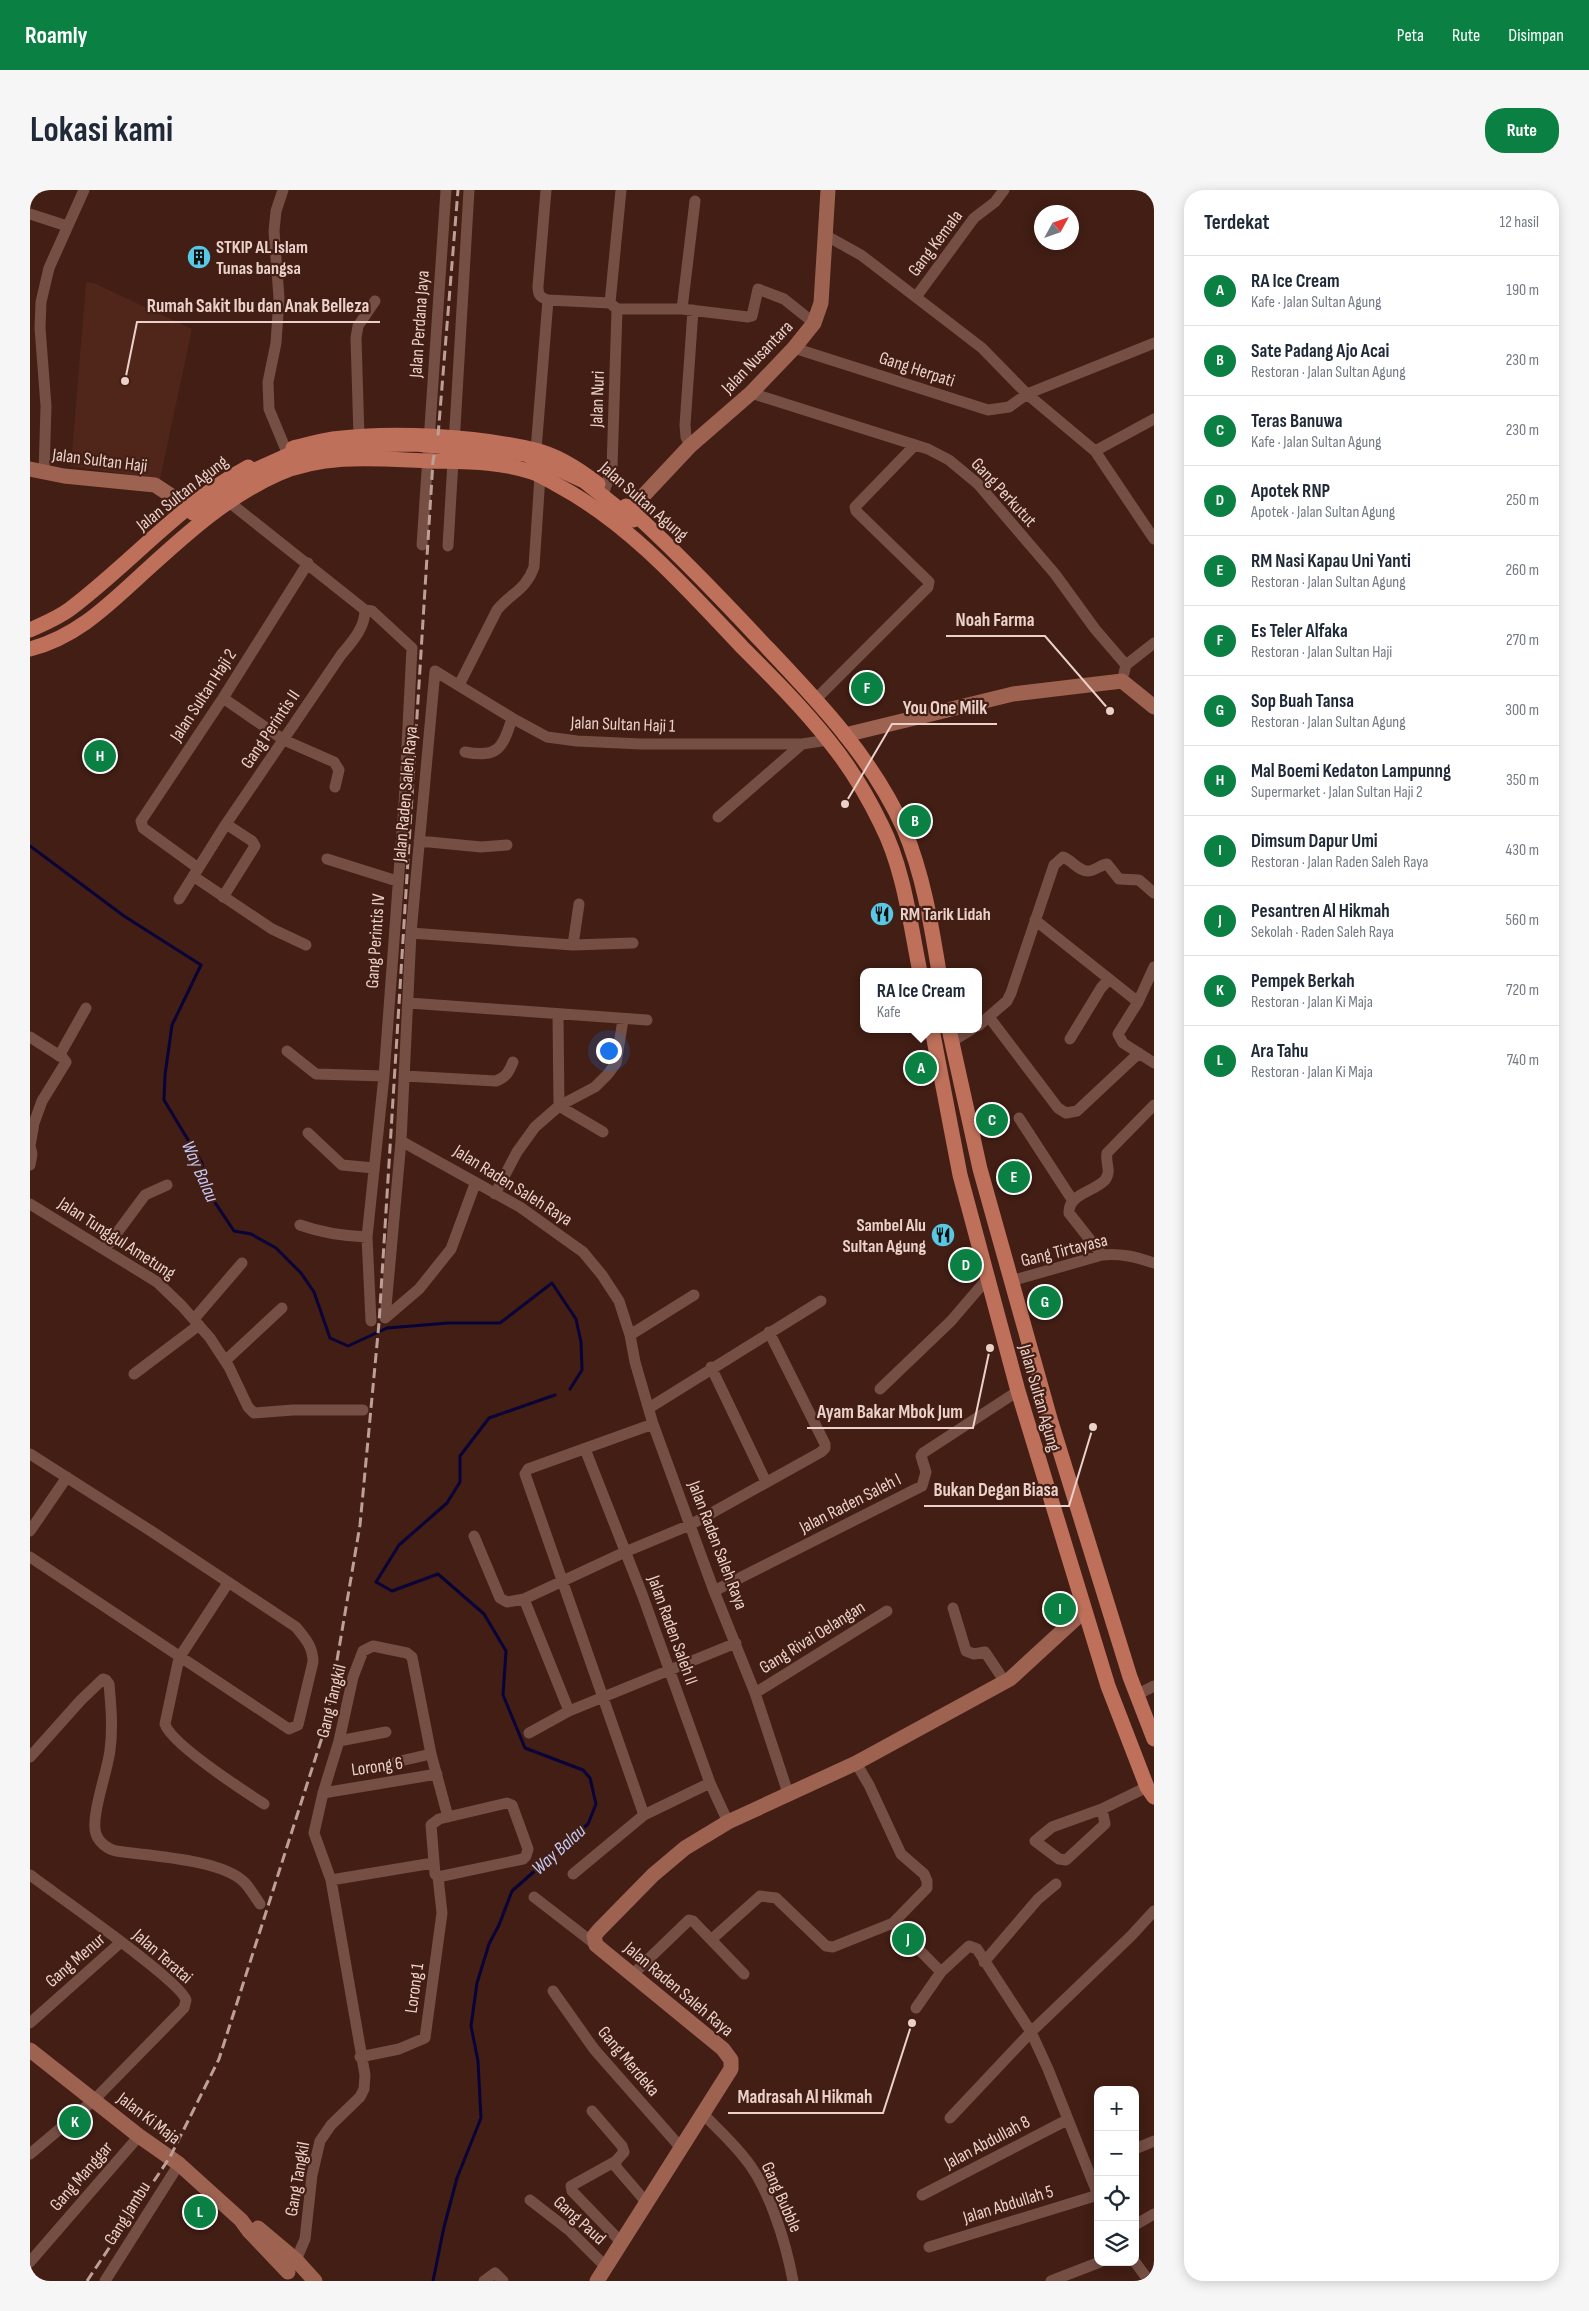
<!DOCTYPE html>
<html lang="id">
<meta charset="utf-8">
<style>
:root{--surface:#fff;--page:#f6f6f7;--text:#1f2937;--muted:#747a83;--line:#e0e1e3;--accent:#0b8043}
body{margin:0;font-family:"Sofia Sans Condensed",sans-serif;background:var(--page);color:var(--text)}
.controls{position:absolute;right:15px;bottom:15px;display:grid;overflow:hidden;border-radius:10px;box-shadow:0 2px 12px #0003}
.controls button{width:45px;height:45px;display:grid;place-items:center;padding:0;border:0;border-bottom:1px solid var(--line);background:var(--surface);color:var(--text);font:25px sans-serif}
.compass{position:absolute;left:1004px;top:15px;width:45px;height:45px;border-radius:50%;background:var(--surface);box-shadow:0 2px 12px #0003;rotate:50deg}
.you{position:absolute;left:578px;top:860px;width:18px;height:18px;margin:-12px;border:4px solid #fff;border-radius:50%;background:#1a73e8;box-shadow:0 0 0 8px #1a73e833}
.badge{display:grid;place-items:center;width:32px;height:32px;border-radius:50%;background:var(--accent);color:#fff;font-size:16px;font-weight:700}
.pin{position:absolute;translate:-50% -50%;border:2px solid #fff;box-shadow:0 1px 5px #0006}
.popup{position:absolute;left:830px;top:778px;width:122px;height:65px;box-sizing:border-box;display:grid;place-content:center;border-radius:10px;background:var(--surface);filter:drop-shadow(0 1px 4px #0005);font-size:16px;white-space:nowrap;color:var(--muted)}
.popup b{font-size:19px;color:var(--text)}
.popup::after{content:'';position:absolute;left:50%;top:100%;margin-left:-10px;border:10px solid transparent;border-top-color:var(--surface)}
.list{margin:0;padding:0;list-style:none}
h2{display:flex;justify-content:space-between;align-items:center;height:65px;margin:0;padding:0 20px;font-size:21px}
h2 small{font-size:16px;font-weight:400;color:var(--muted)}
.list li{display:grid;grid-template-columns:32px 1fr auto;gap:15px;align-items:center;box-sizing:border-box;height:70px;padding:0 20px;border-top:1px solid var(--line)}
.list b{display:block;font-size:19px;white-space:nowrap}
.list p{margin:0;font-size:16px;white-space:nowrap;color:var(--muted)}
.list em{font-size:16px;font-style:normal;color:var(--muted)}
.icon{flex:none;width:28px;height:28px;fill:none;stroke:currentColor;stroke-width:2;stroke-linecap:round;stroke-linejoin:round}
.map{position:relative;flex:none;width:1124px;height:2091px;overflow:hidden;border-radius:20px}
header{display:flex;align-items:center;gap:30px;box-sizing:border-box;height:70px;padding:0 25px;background:var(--accent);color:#fff}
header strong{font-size:24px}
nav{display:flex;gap:28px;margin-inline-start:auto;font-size:18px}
.intro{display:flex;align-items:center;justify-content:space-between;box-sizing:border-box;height:120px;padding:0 30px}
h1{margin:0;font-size:35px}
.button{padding:12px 22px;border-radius:20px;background:var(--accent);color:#fff;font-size:18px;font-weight:700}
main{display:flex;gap:30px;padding:0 30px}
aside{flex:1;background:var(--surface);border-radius:20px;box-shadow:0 2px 12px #0003}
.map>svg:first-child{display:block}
</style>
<header>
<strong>Roamly</strong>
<nav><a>Peta</a><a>Rute</a><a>Disimpan</a></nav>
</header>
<div class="intro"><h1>Lokasi kami</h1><a class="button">Rute</a></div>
<main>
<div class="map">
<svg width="1124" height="2091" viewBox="0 0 1124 2091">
<rect width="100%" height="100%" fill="#421e14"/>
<path fill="#51261a" d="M 56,92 L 66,94 L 162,139 L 130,289 L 41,276 Z"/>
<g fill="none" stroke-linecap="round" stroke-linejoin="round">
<path stroke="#090238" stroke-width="3" d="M 0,656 L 94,726 L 171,775 L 142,835 L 135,885 L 134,910 L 172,973 L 174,996 L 204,1041 L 221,1044 L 246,1058 L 271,1083 L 284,1102 L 300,1148 L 318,1156 L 357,1138 L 418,1133 L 470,1133 L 522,1093 L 546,1129 L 551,1152 L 552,1180 L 540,1199
M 403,2091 L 414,2037 L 427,1988 L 451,1928 L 448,1871 L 441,1836 L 447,1793 L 459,1754 L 469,1735 L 482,1701 L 558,1634 L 566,1614 L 560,1588 L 553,1580 L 495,1558 L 473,1505 L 476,1461 L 454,1424 L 408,1384 L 362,1401 L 346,1392 L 369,1355 L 417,1313 L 430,1292 L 430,1266 L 459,1228 L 525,1205"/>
<path stroke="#754e44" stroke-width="11" d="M 253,0 L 246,21 L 244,41 L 249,108 L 246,153 L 238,192 L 239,219 L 256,260
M 516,0 L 508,96 C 508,104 509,107 518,110 L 580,113 L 587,119 L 652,119 L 718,127 L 722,126 L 728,99 L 754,109 L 784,133
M 0,24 L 37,36
M 795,45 L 831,65 L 952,158 L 997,204 L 1065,261 L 1124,349
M 886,107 L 944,28 L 965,12 L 974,0
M 580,113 L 591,0
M 652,119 L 665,11
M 764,158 L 958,220 L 979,217 L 997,204 L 1124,153
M 721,203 L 898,259 L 919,270 L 948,294 L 1025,384 L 1065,439 L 1096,475
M 329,247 L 326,148 L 328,136 L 345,111
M 660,256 L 656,247 L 655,235 L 663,120
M 506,260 L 518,110
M 1065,261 L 1124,229
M 14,283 L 16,216 L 10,138 L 11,112 L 19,78 L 54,0
M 575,299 L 582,278 L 587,119
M 199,312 L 335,420 L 342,421 L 382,458 L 374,615 L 354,886 L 337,1047 L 341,1131
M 392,355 L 416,0
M 418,356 L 439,0
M 1094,483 L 1096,475 L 1124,453
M 429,495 L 467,420 C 481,403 496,400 504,377 L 510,286
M 193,508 L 254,550 L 304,572 L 309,580 L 305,597
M 786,509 L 898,397 L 899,392 L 826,321 L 825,317 L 885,255
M 435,562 C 467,568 473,559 482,528
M 688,627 L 772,554
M 389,651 L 451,657 L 477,655
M 297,669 L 367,691
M 168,678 L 113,638 L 111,631 L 193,508 L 278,373
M 163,686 L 242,739 L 276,755
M 193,707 L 225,656 L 222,651 L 196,634
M 149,709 L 196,634 L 311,465 C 322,452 335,438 335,420
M 1005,730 L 1108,812
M 381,743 L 543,755 L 603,753
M 543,755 L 549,714
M 1124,777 L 1108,812 L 1088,844 L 1093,853 L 1124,873
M 379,813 L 617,830
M 528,824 L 529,916 L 573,942
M 959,827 L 1028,918 L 1036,923 L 1047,921 L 1109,863
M 948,836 L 977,811 L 981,803 L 1024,675 L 1033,667 C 1042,670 1048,681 1058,681 C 1065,681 1070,675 1077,674 L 1089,689 L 1109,690 L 1124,703
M 0,847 L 33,868 L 36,872 L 12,911 L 4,933 L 0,956
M 1040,849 L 1071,798 L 1079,789
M 921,852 L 942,839
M 257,861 L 286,884 L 354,886
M 29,866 L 56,818
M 375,886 L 466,891 C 477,887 479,881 483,872
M 989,928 L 1043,1011
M 278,943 L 312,975 L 344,978
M 371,951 L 490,1017 L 553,1062 L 572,1085 L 589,1111 L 600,1145 L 605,1172 L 623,1234 L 684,1401 L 725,1503 L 759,1606
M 0,956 L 2,964 L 0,975
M 465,1004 L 487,962 L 505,937 L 529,916 L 565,897 L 578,884 L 586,873 L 593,830
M 0,1014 L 127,1092 L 152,1116 L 180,1148 L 199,1177 L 218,1217 L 224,1223 L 263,1220 L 333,1220
M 270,1035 C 292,1043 314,1046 337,1047
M 75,1059 L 115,1005 L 137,995
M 1072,1065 L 1039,1023 C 1038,1004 1064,1002 1075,990 C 1082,981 1075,973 1077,963 L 1124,915
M 981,1091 L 1072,1065 C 1091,1063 1106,1067 1124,1073
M 355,1128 L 371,951 L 381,743 L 405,481 L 482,528 L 517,547 L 547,551 L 611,554 L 772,554 L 798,550
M 355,1128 L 389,1099 L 421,1059 L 445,994
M 164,1129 L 212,1073
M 600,1145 L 664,1105
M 195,1171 L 252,1118
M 681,1177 L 736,1292
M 104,1184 L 169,1135
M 850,1199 L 921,1131 L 957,1089
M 619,1218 L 791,1111
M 555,1259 L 612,1404 L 680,1593 L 698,1632
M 0,1264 L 121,1341 L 266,1437 C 276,1449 283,1457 283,1472 L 268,1535 L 259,1539 L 0,1367
M 0,1341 L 37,1287
M 444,1346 L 470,1408 L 477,1412 L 494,1409 L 595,1362 L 660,1335 L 791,1262 L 795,1258 L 795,1254 L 739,1142
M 198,1393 L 149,1468 L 135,1534 C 141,1554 214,1601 234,1614
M 684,1401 L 892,1296 L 896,1282 L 891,1266 L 893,1263 L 988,1201
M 494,1409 L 539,1521
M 923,1418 L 936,1461 L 944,1464 L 955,1462 L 975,1492
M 725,1503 L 857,1421
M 1106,1505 L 1124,1496
M 499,1543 L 539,1521 L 706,1453
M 309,1551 L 356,1542
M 0,1567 L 51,1510 L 73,1489 L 76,1490 L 79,1494 C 81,1516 83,1538 80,1560 C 78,1580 60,1627 66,1644 C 69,1653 78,1659 86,1661 C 119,1666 191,1669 214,1692 C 220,1698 225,1707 230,1714
M 366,1572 L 401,1564
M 293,1603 L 407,1584
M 1072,1619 L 1075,1634 L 1036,1670 L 1029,1669 L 1005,1651 L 1022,1637 L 1072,1619 L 1117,1597
M 614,1625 L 495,1284 L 498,1279 L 623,1234
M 543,1684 L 614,1625 L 680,1593
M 0,1685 C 25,1704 150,1790 156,1810 L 154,1818 L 64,1910 L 0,1964
M 301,1690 L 403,1673
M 504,1707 L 566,1755
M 863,1733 L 911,1782 L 939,1756 L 947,1759 L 1001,1842 L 1018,1879 L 1068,2005
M 682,1749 L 730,1706 L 746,1708 L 796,1756 L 803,1757 L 863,1733 L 897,1698 L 897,1691 L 894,1684 L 871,1664 L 839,1595 L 826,1573
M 954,1772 L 1008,1709 L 1026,1694
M 603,1784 L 659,1730 L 663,1731 L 714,1784
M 523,1801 L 564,1859 L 652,1959
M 886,1818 L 911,1782
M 0,1833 L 91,1752
M 330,1867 L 369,1859 L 395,1848 L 412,1723 L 408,1687 L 405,1684 L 401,1635 L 409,1629 L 477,1613 L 482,1615 L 498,1659 L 496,1666 L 493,1669 L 408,1687
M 562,1921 L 592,1956 L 594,1962 L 586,1971 L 586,1977 L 617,2013
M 673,1924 C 687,1938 701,1951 713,1966 C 739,1996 756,2053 763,2091
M 920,1928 L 1001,1842 L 1101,1746 L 1124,1721
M 1105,1959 L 1124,1951
M 586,1971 L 541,1996 L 542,2001 L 592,2053
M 892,2005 L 1037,1930
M 500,2010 L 540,2041 L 576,2077
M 1105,2035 L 1124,2024
M 899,2057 L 1068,2005
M 266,2070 L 275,2049 L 282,1985 L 290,1951 L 301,1935 L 330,1907 L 334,1899 L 335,1885 L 301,1690 L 284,1643 L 293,1603 L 309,1551 L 323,1487 L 333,1461 L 343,1456 L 377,1463 L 382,1467 L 401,1564 L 418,1627
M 0,2072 L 109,1946
M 1105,2072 L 1119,2091
M 75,2091 L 149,1974
M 454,2091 L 465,2083 L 473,2091
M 1021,2091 L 1070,2072"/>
<path stroke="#9e6251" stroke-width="15" d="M 0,279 L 34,286 L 125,295 L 160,318
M 600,320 L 660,256 L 721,203 L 764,158 L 784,133 L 791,113 L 798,0
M 815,545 L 983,504 L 1092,491 L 1124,517
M 0,1860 L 109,1946 L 149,1974 L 211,2030 L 219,2041 L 258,2082
M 228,2038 L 266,2070 L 285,2091
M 567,2091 L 701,1879 L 701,1870 L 693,1859 L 566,1755 L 564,1746 L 569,1740 L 623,1685 L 655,1658 L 698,1632 L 826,1573 L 980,1489 L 1054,1421"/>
<path stroke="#be705a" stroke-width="15" d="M 263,258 C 276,255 290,251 303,249 C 363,241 446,246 505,260 C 527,265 550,280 568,294
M 596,316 C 643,358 687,404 730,450 C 784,507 841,565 874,639 C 893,684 901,733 909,782
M 0,440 C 13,434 28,428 40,419 C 101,373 151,313 218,277
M 0,459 C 46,447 76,417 110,386 C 153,347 194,308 248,284 C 295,263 349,269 399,271 C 434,272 468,271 502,282 C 511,285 520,291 529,296 C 600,334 657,399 712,457 C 742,487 773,518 799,551 C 820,577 837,605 851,634 C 874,679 880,733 890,782
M 902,839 L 930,985 L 988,1201 L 1078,1496 L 1117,1597 L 1124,1607
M 919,839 L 950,979 L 1021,1232 L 1100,1487 L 1124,1549"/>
<path stroke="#bca098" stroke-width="3" stroke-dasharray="10 5" stroke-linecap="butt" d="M 57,2091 L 140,1967 L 189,1869 L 296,1535 L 330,1335 L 349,1133 L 403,271 L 408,246 L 428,0"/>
<path stroke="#be705a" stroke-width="15" d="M 163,323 L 216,284 L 256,266 L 318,255 L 385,254 L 495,264 L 554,291 L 603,330"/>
</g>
<defs>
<g id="building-disc" transform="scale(1.25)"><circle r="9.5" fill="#58c8e4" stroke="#421e14"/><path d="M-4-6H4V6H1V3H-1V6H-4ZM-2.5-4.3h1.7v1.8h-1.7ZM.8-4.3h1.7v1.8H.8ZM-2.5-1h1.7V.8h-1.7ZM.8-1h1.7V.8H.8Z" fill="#111"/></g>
<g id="restaurant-disc" transform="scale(1.25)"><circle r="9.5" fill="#58c8e4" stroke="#421e14"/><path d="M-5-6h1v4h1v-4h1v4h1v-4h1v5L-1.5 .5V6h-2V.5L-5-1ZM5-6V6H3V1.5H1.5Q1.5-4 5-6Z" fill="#111"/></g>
</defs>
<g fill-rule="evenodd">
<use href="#building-disc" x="169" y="67"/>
<use href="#restaurant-disc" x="852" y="724"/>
<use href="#restaurant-disc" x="913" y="1045"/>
</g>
<g text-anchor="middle" stroke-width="4.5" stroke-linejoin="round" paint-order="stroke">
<g font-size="18" fill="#ead1ca" stroke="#421e14">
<text transform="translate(905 53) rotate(-53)" y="6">Gang Kemala</text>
<text transform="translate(389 134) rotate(-86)" y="6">Jalan Perdana Jaya</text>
<text transform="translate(727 167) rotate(-46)" y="6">Jalan Nusantara</text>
<text transform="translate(887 179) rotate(18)" y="6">Gang Herpati</text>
<text transform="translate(567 209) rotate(-88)" y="6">Jalan Nuri</text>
<text transform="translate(70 270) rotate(7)" y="6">Jalan Sultan Haji</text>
<text transform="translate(974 302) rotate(47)" y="6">Gang Perkutut</text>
<text transform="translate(152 303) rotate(-38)" y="6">Jalan Sultan Agung</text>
<text transform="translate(614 311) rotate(41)" y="6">Jalan Sultan Agung</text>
<text transform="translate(173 505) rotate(-57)" y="6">Jalan Sultan Haji 2</text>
<text transform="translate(593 534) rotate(2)" y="6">Jalan Sultan Haji 1</text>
<text transform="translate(240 539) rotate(-56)" y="6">Gang Perintis II</text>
<text transform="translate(375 604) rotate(-85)" y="6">Jalan Raden Saleh Raya</text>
<text transform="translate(345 751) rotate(-86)" y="6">Gang Perintis IV</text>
<text transform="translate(483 995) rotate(32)" y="6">Jalan Raden Saleh Raya</text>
<text transform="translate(87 1048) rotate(33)" y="6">Jalan Tunggul Ametung</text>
<text transform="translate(1034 1060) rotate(-14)" y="6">Gang Tirtayasa</text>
<text transform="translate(1010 1208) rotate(74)" y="6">Jalan Sultan Agung</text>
<text transform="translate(820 1313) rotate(-27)" y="6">Jalan Raden Saleh I</text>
<text transform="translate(688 1355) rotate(69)" y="6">Jalan Raden Saleh Raya</text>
<text transform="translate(643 1440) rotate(70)" y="6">Jalan Raden Saleh II</text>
<text transform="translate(782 1447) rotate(-32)" y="6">Gang Rivai Oelangan</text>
<text transform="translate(301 1511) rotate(-76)" y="6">Gang Tangkil</text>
<text transform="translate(347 1576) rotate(-8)" y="6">Lorong 6</text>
<text transform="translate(133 1766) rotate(41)" y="6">Jalan Teratai</text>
<text transform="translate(45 1770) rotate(-41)" y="6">Gang Menur</text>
<text transform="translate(384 1798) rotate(-82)" y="6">Lorong 1</text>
<text transform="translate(649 1799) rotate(40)" y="6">Jalan Raden Saleh Raya</text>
<text transform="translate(599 1871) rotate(50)" y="6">Gang Merdeka</text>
<text transform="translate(119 1928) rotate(37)" y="6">Jalan Ki Maja</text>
<text transform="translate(957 1952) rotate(-28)" y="6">Jalan Abdullah 8</text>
<text transform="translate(51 1986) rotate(-49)" y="6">Gang Manggar</text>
<text transform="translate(267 1989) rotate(-80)" y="6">Gang Tangkil</text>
<text transform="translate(752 2007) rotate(66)" y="6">Gang Bubble</text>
<text transform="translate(978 2014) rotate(-17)" y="6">Jalan Abdullah 5</text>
<text transform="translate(97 2023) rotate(-58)" y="6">Gang Jambu</text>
<text transform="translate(550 2030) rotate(42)" y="6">Gang Paud</text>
</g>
<g font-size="18" font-weight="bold" fill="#ead1ca" stroke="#421e14" text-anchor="start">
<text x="186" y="63">STKIP AL Islam<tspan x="186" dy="21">Tunas bangsa</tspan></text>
<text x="870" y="730">RM Tarik Lidah</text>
<text x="896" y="1041" text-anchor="end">Sambel Alu<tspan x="896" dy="21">Sultan Agung</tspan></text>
</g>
<g font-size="19" font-style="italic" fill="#c2caf6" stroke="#421e14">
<text transform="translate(171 981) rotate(66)" y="7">Way Balau</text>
<text transform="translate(528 1659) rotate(-42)" y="7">Way Balau</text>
</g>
</g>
<path fill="none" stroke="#ead1ca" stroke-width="2" d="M95 191L107 132H350M1080 521L1015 446H916M815 614L862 534H967M960 1158L943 1238H777M1063 1237L1039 1316H894M882 1833L853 1923H698"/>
<g fill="#ead1ca" stroke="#421e14" stroke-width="2">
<circle cx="95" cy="191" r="5"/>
<circle cx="1080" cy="521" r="5"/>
<circle cx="815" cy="614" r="5"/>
<circle cx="960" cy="1158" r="5"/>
<circle cx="1063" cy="1237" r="5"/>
<circle cx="882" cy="1833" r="5"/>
</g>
<g font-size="19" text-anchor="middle" font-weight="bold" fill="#ead1ca" stroke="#421e14" stroke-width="4.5" stroke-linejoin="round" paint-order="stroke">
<text x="228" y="122">Rumah Sakit Ibu dan Anak Belleza</text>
<text x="965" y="436">Noah Farma</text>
<text x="915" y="524">You One Milk</text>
<text x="860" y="1228">Ayam Bakar Mbok Jum</text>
<text x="966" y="1306">Bukan Degan Biasa</text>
<text x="775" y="1913">Madrasah Al Hikmah</text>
</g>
</svg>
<div class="controls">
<button>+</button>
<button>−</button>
<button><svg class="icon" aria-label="locate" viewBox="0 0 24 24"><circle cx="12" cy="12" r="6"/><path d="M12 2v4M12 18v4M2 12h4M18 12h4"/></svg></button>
<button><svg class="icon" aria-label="layers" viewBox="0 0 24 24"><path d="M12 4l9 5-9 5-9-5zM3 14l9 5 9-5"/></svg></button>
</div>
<svg class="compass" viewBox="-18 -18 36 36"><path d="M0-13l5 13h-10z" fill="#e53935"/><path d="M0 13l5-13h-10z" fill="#747a83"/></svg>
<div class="you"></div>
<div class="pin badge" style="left:891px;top:878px">A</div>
<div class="popup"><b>RA Ice Cream</b>Kafe</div>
<div class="pin badge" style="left:885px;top:631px">B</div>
<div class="pin badge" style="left:962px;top:930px">C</div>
<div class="pin badge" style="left:936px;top:1075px">D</div>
<div class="pin badge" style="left:984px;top:987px">E</div>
<div class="pin badge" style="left:837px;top:498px">F</div>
<div class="pin badge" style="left:1015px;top:1112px">G</div>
<div class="pin badge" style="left:70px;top:566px">H</div>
<div class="pin badge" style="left:1030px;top:1419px">I</div>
<div class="pin badge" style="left:878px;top:1749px">J</div>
<div class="pin badge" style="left:45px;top:1932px">K</div>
<div class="pin badge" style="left:170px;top:2022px">L</div>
</div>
<aside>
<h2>Terdekat<small>12 hasil</small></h2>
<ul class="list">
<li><span class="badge">A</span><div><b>RA Ice Cream</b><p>Kafe · Jalan Sultan Agung</p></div><em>190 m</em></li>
<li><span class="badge">B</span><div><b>Sate Padang Ajo Acai</b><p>Restoran · Jalan Sultan Agung</p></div><em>230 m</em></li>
<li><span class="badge">C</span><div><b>Teras Banuwa</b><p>Kafe · Jalan Sultan Agung</p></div><em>230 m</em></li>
<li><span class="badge">D</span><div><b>Apotek RNP</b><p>Apotek · Jalan Sultan Agung</p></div><em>250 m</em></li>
<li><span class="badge">E</span><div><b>RM Nasi Kapau Uni Yanti</b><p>Restoran · Jalan Sultan Agung</p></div><em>260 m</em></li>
<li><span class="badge">F</span><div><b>Es Teler Alfaka</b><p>Restoran · Jalan Sultan Haji</p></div><em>270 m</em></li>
<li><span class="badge">G</span><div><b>Sop Buah Tansa</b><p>Restoran · Jalan Sultan Agung</p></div><em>300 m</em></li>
<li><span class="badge">H</span><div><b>Mal Boemi Kedaton Lampunng</b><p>Supermarket · Jalan Sultan Haji 2</p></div><em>350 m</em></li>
<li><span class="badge">I</span><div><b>Dimsum Dapur Umi</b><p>Restoran · Jalan Raden Saleh Raya</p></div><em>430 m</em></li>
<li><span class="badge">J</span><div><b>Pesantren Al Hikmah</b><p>Sekolah · Raden Saleh Raya</p></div><em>560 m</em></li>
<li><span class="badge">K</span><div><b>Pempek Berkah</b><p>Restoran · Jalan Ki Maja</p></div><em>720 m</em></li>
<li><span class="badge">L</span><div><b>Ara Tahu</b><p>Restoran · Jalan Ki Maja</p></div><em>740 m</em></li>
</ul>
</aside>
</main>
